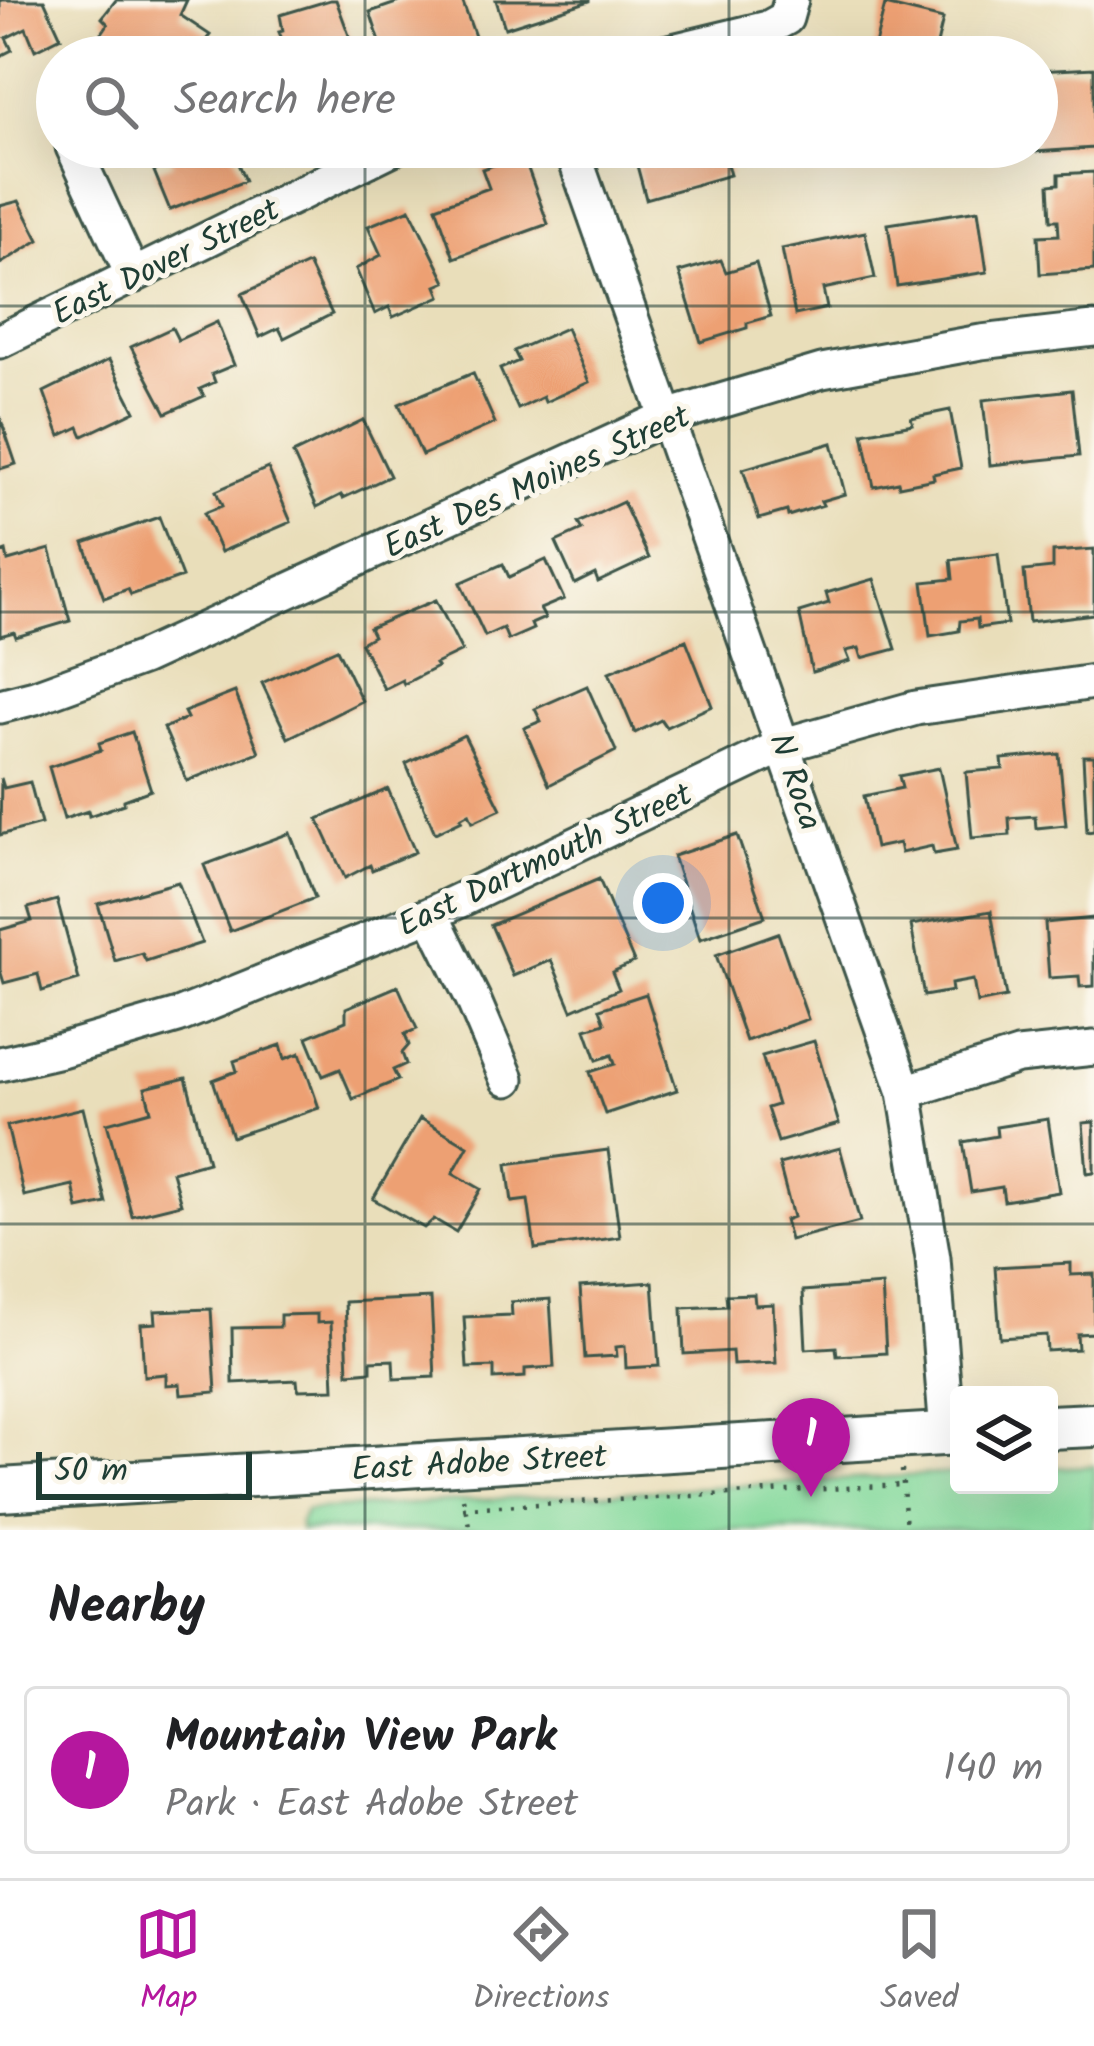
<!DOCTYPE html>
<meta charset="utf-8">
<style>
:root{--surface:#fff;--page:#f2f2f2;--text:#202124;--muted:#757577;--line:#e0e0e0;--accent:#b5179e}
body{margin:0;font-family:Kalam,sans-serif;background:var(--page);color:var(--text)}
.controls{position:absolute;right:36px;bottom:36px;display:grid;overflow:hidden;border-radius:12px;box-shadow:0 12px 48px #0002}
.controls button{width:108px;height:108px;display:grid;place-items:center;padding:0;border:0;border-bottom:3px solid var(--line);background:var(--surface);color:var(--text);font:60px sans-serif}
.scale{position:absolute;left:36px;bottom:30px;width:216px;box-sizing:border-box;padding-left:12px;border:6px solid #1f3d34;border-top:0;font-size:33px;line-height:42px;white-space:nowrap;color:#1f3d34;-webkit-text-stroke:9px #fbf7ec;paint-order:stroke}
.you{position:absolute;left:663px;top:903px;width:42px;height:42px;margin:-30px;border:9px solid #fff;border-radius:50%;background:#1a73e8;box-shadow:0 0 0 18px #1a73e833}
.badge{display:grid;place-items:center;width:78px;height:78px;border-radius:50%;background:var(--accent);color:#fff;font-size:39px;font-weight:700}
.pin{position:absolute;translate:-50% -99px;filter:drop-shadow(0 3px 6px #0008)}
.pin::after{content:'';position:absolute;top:63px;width:42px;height:36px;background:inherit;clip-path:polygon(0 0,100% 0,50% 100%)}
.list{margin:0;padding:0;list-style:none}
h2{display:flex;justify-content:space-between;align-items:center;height:156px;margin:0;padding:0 48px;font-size:51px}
h2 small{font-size:39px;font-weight:400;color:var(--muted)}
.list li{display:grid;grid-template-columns:78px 1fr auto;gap:36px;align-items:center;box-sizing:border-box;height:168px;margin:0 24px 24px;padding:0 24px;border:3px solid var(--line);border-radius:12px}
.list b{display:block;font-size:45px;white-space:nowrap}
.list p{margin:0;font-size:39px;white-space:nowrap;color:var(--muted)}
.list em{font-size:39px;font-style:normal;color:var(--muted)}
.icon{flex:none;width:66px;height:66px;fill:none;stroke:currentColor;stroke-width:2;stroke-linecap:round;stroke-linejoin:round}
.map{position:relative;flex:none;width:1094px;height:1530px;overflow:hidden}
.search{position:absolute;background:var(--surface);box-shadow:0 12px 48px #0002;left:36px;right:36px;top:36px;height:132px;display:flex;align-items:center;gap:30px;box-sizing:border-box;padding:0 42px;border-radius:66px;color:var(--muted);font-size:45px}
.sheet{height:348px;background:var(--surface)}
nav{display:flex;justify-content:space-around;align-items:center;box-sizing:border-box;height:168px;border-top:3px solid var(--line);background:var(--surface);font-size:33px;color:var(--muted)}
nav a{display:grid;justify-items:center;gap:6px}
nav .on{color:var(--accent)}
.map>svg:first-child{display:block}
</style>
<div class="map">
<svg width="1094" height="1530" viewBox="0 0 1094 1530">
<rect width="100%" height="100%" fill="#fbf7ec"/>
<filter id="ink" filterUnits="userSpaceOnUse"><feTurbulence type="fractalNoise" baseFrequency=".00833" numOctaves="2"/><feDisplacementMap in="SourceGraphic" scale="24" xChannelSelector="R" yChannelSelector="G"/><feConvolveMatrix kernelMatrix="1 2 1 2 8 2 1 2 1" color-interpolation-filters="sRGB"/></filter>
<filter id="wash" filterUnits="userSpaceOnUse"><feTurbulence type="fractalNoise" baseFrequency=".004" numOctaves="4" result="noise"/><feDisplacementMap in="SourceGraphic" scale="48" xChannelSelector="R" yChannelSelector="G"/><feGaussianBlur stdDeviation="2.7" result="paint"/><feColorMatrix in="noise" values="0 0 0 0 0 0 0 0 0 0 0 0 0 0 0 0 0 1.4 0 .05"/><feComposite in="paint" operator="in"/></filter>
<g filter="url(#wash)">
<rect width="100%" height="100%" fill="#e9deba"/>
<path fill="#84d99c" stroke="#528b68" stroke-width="3" d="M 1094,1466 L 1094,1530 L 300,1530 L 300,1522 L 306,1510 L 959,1473 L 959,1485 L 1049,1485 L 1049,1468 Z"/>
<g id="blocks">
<path fill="#eda073" d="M 0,0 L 44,0 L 61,37 L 35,50 L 26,28 L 6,38 L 12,50 L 0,56 Z
M 116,0 L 187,0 L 180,15 L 210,35 L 193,57 L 150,57 L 139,49 L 133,57 L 112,57 L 94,45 L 108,24 L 102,18 Z
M 330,0 L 336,0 L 357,57 L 290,57 L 279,32 L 283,31 L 280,15 Z
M 405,0 L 462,0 L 478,45 L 444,57 L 385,57 L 370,12 Z
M 496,0 L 590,0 L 590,1 L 505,28 Z
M 885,5 L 943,19 L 934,57 L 872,57 Z
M 1094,68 L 1094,148 L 1035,152 L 1037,71 Z
M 166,147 L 231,147 L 245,181 L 170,210 L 154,171 L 173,164 Z
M 632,147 L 722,147 L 730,175 L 646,199 Z
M 748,147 L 816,147 L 816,150 L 749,156 Z
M 523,155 L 548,224 L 454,258 L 436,207 L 489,188 L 482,169 Z
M 1094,172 L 1094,270 L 1040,274 L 1038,236 L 1059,235 L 1058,220 L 1051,220 L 1049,185 L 1059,184 L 1059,174 Z
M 19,201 L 39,240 L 0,264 L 0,206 Z
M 410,209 L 446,282 L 437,286 L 441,296 L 393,317 L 389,307 L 375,314 L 356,269 L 381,255 L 368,226 Z
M 978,210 L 987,272 L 897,286 L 888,224 Z
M 865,232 L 875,278 L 823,289 L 827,308 L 795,315 L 782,249 Z
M 721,260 L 726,272 L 756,263 L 771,316 L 747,323 L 747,328 L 701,342 L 679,272 Z
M 308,264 L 332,314 L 284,338 L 279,328 L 260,337 L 242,294 Z
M 217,322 L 234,365 L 212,374 L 215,382 L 200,389 L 204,396 L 166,413 L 131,347 L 172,328 L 178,340 Z
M 566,328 L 589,382 L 545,402 L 543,397 L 518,409 L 500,369 L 519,361 L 514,351 Z
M 109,360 L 135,411 L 83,436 L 79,427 L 60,436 L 44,392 Z
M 473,373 L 495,423 L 422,455 L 399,404 Z
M 1072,390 L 1079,456 L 990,465 L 983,400 Z
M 950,410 L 961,468 L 933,474 L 934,479 L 899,486 L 898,482 L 874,487 L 863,433 L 913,424 L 911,418 Z
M 0,417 L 16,464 L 0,469 Z
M 363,420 L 390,476 L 343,498 L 341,495 L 317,507 L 293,454 Z
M 832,443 L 845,494 L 821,501 L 823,505 L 788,516 L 787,511 L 759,519 L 743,469 Z
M 268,468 L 291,522 L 221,552 L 204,513 L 222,506 L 216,491 Z
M 623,502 L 649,558 L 598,582 L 595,574 L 575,584 L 556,542 L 582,530 L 578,523 Z
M 159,517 L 182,577 L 131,595 L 128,589 L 104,598 L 84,543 Z
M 50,549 L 70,621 L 16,637 L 14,632 L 0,636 L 0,553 L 6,551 L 8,561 Z
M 1094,549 L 1094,614 L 1029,622 L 1024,571 L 1053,568 L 1053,552 Z
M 998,554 L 1007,624 L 978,628 L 977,619 L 960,621 L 959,631 L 930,636 L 923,582 L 953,579 L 951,560 Z
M 546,560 L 564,599 L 540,609 L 545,618 L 531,624 L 533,629 L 508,640 L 503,628 L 485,636 L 460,583 L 503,564 L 509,577 Z
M 874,579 L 896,649 L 862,658 L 859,648 L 846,651 L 850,661 L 812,672 L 799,612 L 829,603 L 826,593 Z
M 436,600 L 462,651 L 435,664 L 437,667 L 404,684 L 402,680 L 384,689 L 361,643 L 373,636 L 369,628 Z
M 686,640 L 712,706 L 666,727 L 661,720 L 635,733 L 609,672 Z
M 337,649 L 362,701 L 288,738 L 262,683 Z
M 587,686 L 616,751 L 549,785 L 524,728 L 541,721 L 535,709 Z
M 235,692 L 259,752 L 187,781 L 164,728 L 187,718 L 184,712 Z
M 132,732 L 151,790 L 124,800 L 124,804 L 89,816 L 88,811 L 64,819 L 49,767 L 101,750 L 99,743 Z
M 464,735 L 501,809 L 473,822 L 469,813 L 460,818 L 462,820 L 435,833 L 406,764 Z
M 1059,754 L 1066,825 L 1036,828 L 1035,816 L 1009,818 L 1010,835 L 972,838 L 966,772 L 1003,769 L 1002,759 Z
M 1083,756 L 1094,756 L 1094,831 L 1087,832 Z
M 939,768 L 957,850 L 934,854 L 932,846 L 901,853 L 899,843 L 875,848 L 864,796 L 902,788 L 899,776 Z
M 1,778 L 4,788 L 30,782 L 41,824 L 0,835 Z
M 388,789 L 415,852 L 372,870 L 370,865 L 345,878 L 318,819 Z
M 290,833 L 315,898 L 230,931 L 204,865 Z
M 737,835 L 765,917 L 700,939 L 673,856 Z
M 599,879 L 634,962 L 612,972 L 619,989 L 572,1010 L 551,960 L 513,976 L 491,925 Z
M 178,882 L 202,943 L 146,961 L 142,953 L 115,961 L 98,904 Z
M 57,900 L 79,980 L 42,991 L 38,974 L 4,983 L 0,970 L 0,930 L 32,921 L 28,908 Z
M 991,911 L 1006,997 L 977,1003 L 973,980 L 951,984 L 952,991 L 924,996 L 911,925 Z
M 1094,918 L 1094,986 L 1080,987 L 1079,976 L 1049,978 L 1045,923 Z
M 778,933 L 808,1019 L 746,1041 L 716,955 Z
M 398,986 L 417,1029 L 405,1034 L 409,1045 L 402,1053 L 406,1064 L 393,1070 L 398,1080 L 353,1099 L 340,1069 L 323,1076 L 307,1037 L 346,1021 L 346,1008 Z
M 646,994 L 677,1090 L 605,1114 L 590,1072 L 615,1064 L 612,1055 L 597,1060 L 586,1029 L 605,1023 L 600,1009 Z
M 814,1041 L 839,1124 L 778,1142 L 767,1108 L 777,1105 L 762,1056 Z
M 281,1045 L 285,1059 L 300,1053 L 319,1108 L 232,1137 L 213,1080 L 237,1071 L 234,1061 Z
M 186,1078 L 208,1162 L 172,1172 L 181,1204 L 132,1216 L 107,1123 L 151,1111 L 145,1088 Z
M 83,1108 L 106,1203 L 78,1209 L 73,1185 L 24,1196 L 7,1126 Z
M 420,1118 L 468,1146 L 453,1173 L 481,1189 L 456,1232 L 434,1219 L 424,1228 L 373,1199 Z
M 1048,1119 L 1059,1192 L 1004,1201 L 1002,1187 L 971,1192 L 963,1142 L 997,1136 L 996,1127 Z
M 1094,1122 L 1094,1172 L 1087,1173 L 1083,1123 Z
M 840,1148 L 860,1222 L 790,1240 L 785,1220 L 793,1217 L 779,1164 Z
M 608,1150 L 620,1237 L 535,1249 L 528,1200 L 512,1202 L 507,1164 Z
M 1071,1263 L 1071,1275 L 1094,1274 L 1094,1333 L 1077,1334 L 1078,1349 L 1047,1351 L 1046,1335 L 1000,1338 L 995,1267 Z
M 653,1282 L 659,1366 L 626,1368 L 625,1346 L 616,1347 L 617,1356 L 585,1358 L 580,1287 Z
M 882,1285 L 886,1353 L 837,1356 L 836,1347 L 806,1349 L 803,1291 Z
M 754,1294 L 755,1305 L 773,1304 L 776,1363 L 733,1365 L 732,1351 L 684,1354 L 682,1308 L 727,1306 L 726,1295 Z
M 431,1298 L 435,1377 L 394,1379 L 393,1360 L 371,1361 L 371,1371 L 348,1373 L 345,1302 Z
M 550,1299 L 554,1367 L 525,1369 L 525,1377 L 494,1379 L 494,1367 L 467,1368 L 464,1317 L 512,1315 L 511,1302 Z
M 211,1309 L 216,1392 L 181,1395 L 180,1384 L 166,1385 L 166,1374 L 144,1376 L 141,1324 L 156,1323 L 155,1311 Z
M 317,1314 L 317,1323 L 331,1322 L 334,1389 L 298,1390 L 297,1380 L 233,1383 L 232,1328 L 280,1327 L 280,1315 Z"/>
</g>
</g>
<g filter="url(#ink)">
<use href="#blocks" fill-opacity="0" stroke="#3d5548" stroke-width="3"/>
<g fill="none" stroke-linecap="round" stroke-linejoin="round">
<g stroke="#3d5548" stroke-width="39">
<path id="minor" d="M 648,57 L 768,28 L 786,18 L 791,0
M 73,147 L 133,276
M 571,147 L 905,1092 L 933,1258 L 947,1433
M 0,341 L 395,147
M 0,706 L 35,697 L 142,658 L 667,417 L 822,371 L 981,342 L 1094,329
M 431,914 L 473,999 L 507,1079
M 0,1064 L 61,1050 L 178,1016 L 431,914 L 784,745 L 916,708 L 1094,682
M 905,1092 L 1018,1056 L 1094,1048"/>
</g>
<g stroke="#3d5548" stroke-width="48">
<path id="tertiary" d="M 1049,1427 L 1094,1425
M 0,1490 L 959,1433"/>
</g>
<path stroke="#3d5548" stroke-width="4.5" stroke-dasharray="3 9" stroke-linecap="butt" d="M 902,1470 L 906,1530
M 463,1498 L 470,1530
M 463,1508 L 903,1485"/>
<use href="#minor" stroke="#fff" stroke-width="33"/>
<use href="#tertiary" stroke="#fff" stroke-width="42"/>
</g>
</g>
<path fill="none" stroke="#1f3d34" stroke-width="3" stroke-opacity="0.55" d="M 365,0 L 365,57M 729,0 L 729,57M 365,147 L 365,1530M 729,147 L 729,1530M 0,306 L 1094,306M 0,612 L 1094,612M 0,918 L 1094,918M 0,1224 L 1094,1224"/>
<g text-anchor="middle" stroke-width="10" stroke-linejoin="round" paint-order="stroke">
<g font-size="33" fill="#1f3d34" stroke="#fbf7ec">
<text transform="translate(165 260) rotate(-26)" y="12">East Dover Street</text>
<text transform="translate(536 480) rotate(-24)" y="12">East Des Moines Street</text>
<text transform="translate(797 781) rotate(71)" y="12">N Roca</text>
<text transform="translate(544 858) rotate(-25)" y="12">East Dartmouth Street</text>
<text transform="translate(479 1461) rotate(-3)" y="12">East Adobe Street</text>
</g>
</g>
</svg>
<div class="controls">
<button><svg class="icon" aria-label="layers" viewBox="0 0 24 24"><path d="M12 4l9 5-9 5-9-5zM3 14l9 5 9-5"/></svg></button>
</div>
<div class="scale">50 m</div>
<div class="you"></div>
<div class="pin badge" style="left:811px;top:1497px">1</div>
<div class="search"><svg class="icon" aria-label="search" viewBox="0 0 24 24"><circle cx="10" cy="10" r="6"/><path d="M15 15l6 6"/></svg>Search here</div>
</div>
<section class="sheet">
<h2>Nearby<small></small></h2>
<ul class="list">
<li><span class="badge">1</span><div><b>Mountain View Park</b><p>Park · East Adobe Street</p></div><em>140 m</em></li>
</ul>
</section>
<nav>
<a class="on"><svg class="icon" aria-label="map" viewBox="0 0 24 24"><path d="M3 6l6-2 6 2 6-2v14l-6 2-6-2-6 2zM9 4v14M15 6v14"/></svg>Map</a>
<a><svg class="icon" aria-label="directions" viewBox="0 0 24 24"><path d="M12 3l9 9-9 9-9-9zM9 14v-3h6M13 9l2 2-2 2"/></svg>Directions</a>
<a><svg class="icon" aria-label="saved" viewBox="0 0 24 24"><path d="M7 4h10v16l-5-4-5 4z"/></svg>Saved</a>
</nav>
